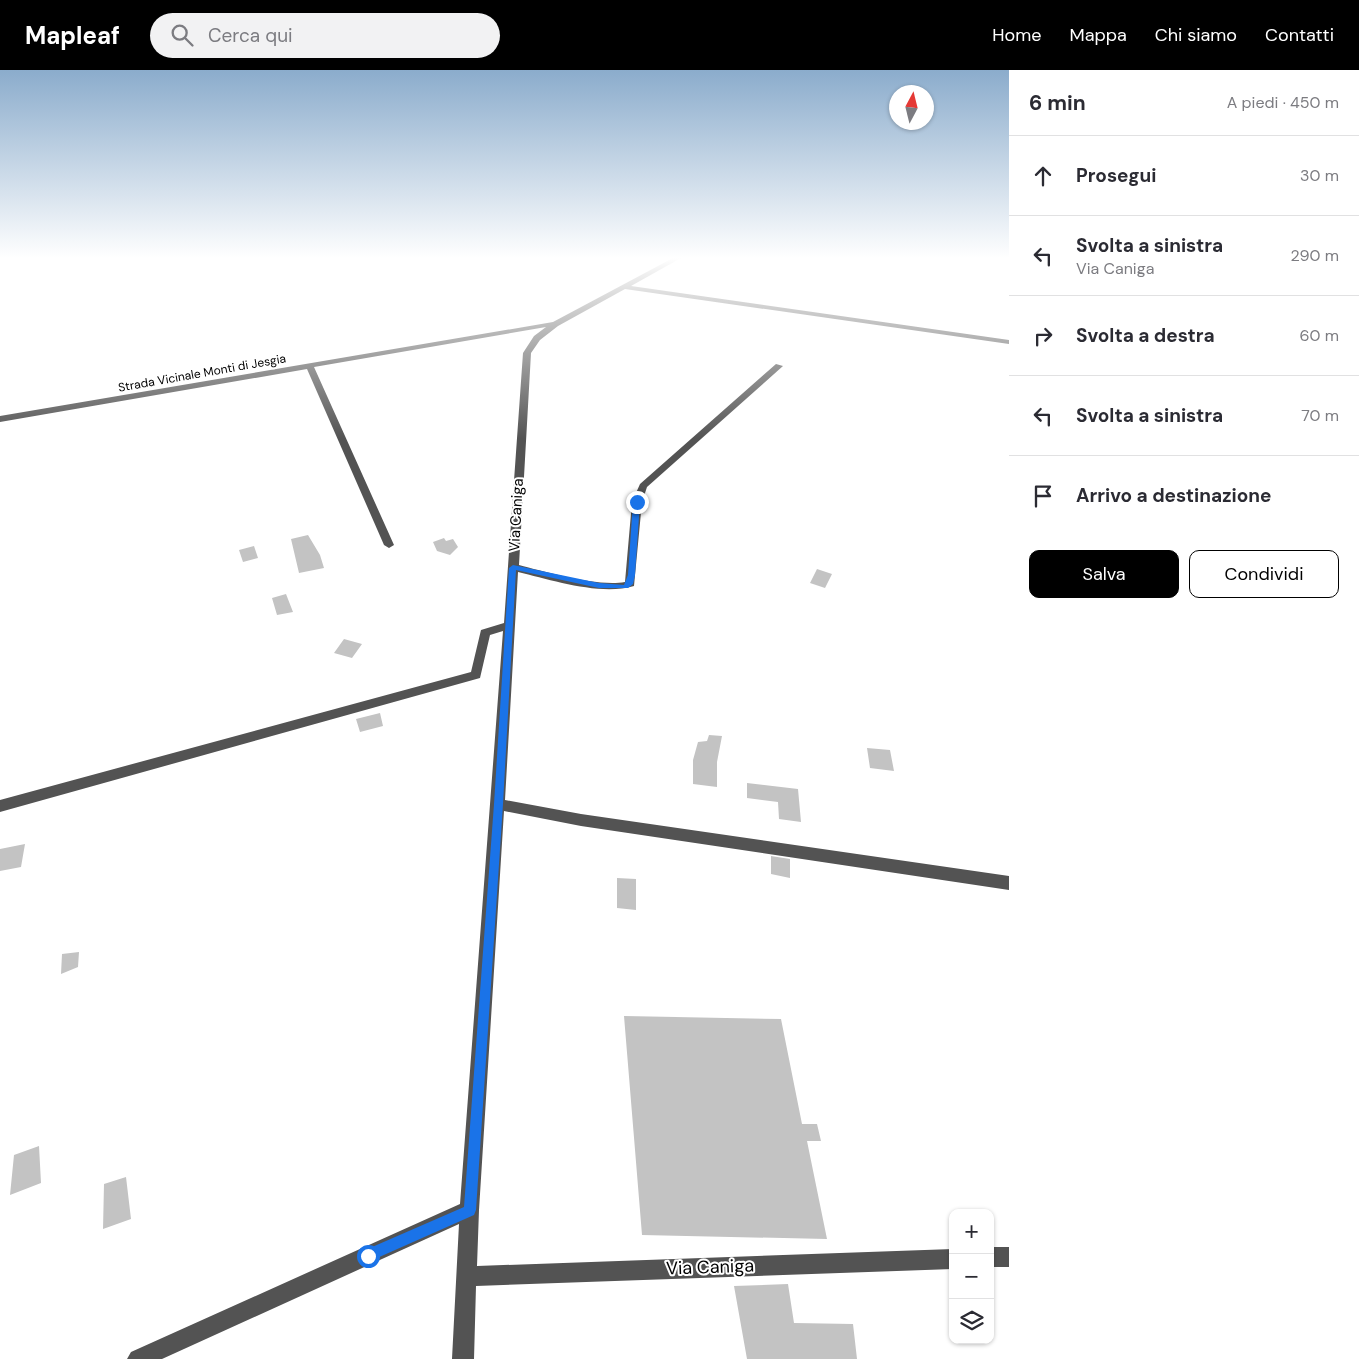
<!DOCTYPE html>
<html lang="it">
<meta charset="utf-8">
<style>
:root{--surface:#fff;--page:#f2f2f3;--text:#2b2b33;--muted:#7c7c81;--line:#e1e1e2;--accent:#000}
body{margin:0;font-family:"DM Sans",sans-serif;background:var(--page);color:var(--text)}
.controls{position:absolute;right:15px;bottom:15px;display:grid;overflow:hidden;border-radius:10px;box-shadow:0 1px 4px #0004}
.controls button{width:45px;height:45px;display:grid;place-items:center;padding:0;border:0;border-bottom:1px solid var(--line);background:var(--surface);color:var(--text);font:25px sans-serif}
.compass{position:absolute;left:889px;top:15px;width:45px;height:45px;border-radius:50%;background:var(--surface);box-shadow:0 1px 4px #0004;rotate:7deg}
.stop{position:absolute;width:15px;height:15px;margin:-11px;border:4px solid #1a73e8;border-radius:50%;background:#fff}
.stop.end{background:#1a73e8;border-color:#fff;box-shadow:0 1px 5px #0008}
.list{margin:0;padding:0;list-style:none}
h2{display:flex;justify-content:space-between;align-items:center;height:65px;margin:0;padding:0 20px;font-size:21px}
h2 small{font-size:16px;font-weight:400;color:var(--muted)}
.list li{display:grid;grid-template-columns:32px 1fr auto;gap:15px;align-items:center;box-sizing:border-box;height:80px;padding:0 20px;border-top:1px solid var(--line)}
.list b{display:block;font-size:19px;white-space:nowrap}
.list p{margin:0;font-size:16px;white-space:nowrap;color:var(--muted)}
.list em{font-size:16px;font-style:normal;color:var(--muted)}
.actions{display:flex;gap:10px;padding:15px 20px}
.actions a{flex:1;padding:11px 0;border:1px solid var(--accent);border-radius:10px;text-align:center;font-size:18px;color:var(--accent)}
.actions .main{background:var(--accent);color:#fff}
.icon{flex:none;width:28px;height:28px;fill:none;stroke:currentColor;stroke-width:2;stroke-linecap:round;stroke-linejoin:round}
.map{position:relative;flex:none;width:1009px;height:1289px;overflow:hidden}
header{display:flex;align-items:center;gap:30px;box-sizing:border-box;height:70px;padding:0 25px;background:var(--accent);color:#fff}
header strong{font-size:24px}
nav{display:flex;gap:28px;margin-inline-start:auto;font-size:18px}
.search{width:350px;height:45px;background:var(--page);display:flex;align-items:center;gap:12px;box-sizing:border-box;padding:0 18px;border-radius:28px;color:var(--muted);font-size:19px}
main{display:flex}
aside{flex:1;background:var(--surface)}
.map>svg:first-child{display:block}
</style>
<header>
<strong>Mapleaf</strong>
<div class="search"><svg class="icon" aria-label="search" viewBox="0 0 24 24"><circle cx="10" cy="10" r="6"/><path d="M15 15l6 6"/></svg>Cerca qui</div>
<nav><a>Home</a><a>Mappa</a><a>Chi siamo</a><a>Contatti</a></nav>
</header>
<main>
<div class="map">
<svg width="1009" height="1289" viewBox="0 0 1009 1289">
<rect width="100%" height="100%" fill="#fff"/>
<path fill="#c3c3c3" d="M 308,465 L 320,485 L 324,498 L 299,503 L 291,469 Z
M 444,468 L 446,471 L 453,469 L 458,477 L 450,485 L 437,481 L 433,472 Z
M 254,476 L 258,488 L 243,492 L 239,480 Z
M 817,499 L 832,504 L 825,518 L 810,513 Z
M 286,524 L 293,542 L 277,545 L 272,528 Z
M 344,569 L 362,574 L 352,588 L 334,583 Z
M 380,643 L 383,656 L 360,662 L 356,649 Z
M 709,665 L 722,666 L 717,692 L 717,717 L 693,714 L 693,690 L 698,672 L 707,671 Z
M 867,678 L 890,680 L 894,701 L 870,698 Z
M 747,713 L 798,719 L 801,752 L 779,749 L 778,732 L 747,728 Z
M 25,774 L 21,797 L 0,801 L 0,779 Z
M 771,786 L 790,789 L 790,808 L 771,804 Z
M 617,808 L 636,809 L 636,840 L 617,838 Z
M 79,882 L 78,897 L 61,904 L 62,884 Z
M 624,946 L 781,949 L 802,1054 L 817,1054 L 821,1071 L 807,1071 L 827,1169 L 642,1165 Z
M 39,1076 L 41,1113 L 10,1125 L 14,1085 Z
M 126,1107 L 131,1149 L 103,1159 L 104,1114 Z
M 788,1214 L 794,1253 L 853,1254 L 857,1289 L 747,1289 L 734,1216 Z"/>
<g fill="none" stroke-linecap="round" stroke-linejoin="round">
<path fill="#535353" fill-rule="evenodd" d="M 673,188 L 681,188 L 631,216 L 1009,270 L 1009,274 L 625,219 L 558,256 L 540,270 L 531,283 L 519,495 C 546,502 597,517 625,512 L 632,432 L 640,414 L 776,294 L 783,296 L 647,417 L 642,432 L 634,516 C 600,526 552,510 518,502 L 505,730 L 581,744 L 1009,806 L 1009,820 L 581,756 L 504,741 L 479,1140 L 477,1196 L 953,1179 L 953,1199 L 476,1216 L 474,1289 L 452,1289 L 459,1154 L 162,1289 L 127,1289 L 131,1282 L 460,1134 L 503,561 L 490,565 L 480,608 L 0,742 L 0,730 L 471,602 L 481,560 L 504,553 L 523,283 L 534,266 L 546,257 L 314,297 L 394,475 L 389,478 L 384,475 L 307,299 L 0,352 L 0,346 L 553,252 Z
M 990,1177 L 1009,1177 L 1009,1197 L 990,1197 Z"/>
</g>
<linearGradient id="sky" x2="0" y2="1"><stop stop-color="#8baccc"/><stop offset="0.51" stop-color="#fff"/><stop offset="1" stop-color="#fff" stop-opacity="0"/></linearGradient>
<rect width="1009" height="369" fill="url(#sky)"/>
<path fill="#1a73e8" d="M 637,430 L 640,432 L 635,505 L 633,514 L 628,518 L 599,518 L 516,500 L 503,734 L 476,1140 L 474,1145 L 368,1192 L 363,1190 L 361,1186 L 363,1181 L 464,1137 L 494,734 L 509,498 L 513,495 L 599,513 L 624,515 L 628,505 L 633,432 Z"/>
<g text-anchor="middle" stroke-width="4" stroke-linejoin="round" paint-order="stroke">
<g font-size="12" fill="#000" stroke="#fff">
<text transform="translate(202 303) rotate(-10)" y="4">Strada Vicinale Monti di Jesgia</text>
</g>
<g font-size="15" fill="#000" stroke="#fff">
<text transform="translate(516 445) rotate(-87)" y="5">Via Caniga</text>
</g>
<g font-size="18" fill="#000" stroke="#fff">
<text transform="translate(710 1197) rotate(-2)" y="6">Via Caniga</text>
</g>
</g>
</svg>
<div class="controls">
<button>+</button>
<button>−</button>
<button><svg class="icon" aria-label="layers" viewBox="0 0 24 24"><path d="M12 4l9 5-9 5-9-5zM3 14l9 5 9-5"/></svg></button>
</div>
<svg class="compass" viewBox="-18 -18 36 36"><path d="M0-13l5 13h-10z" fill="#e53935"/><path d="M0 13l5-13h-10z" fill="#7c7c81"/></svg>
<div class="stop" style="left:368px;top:1186px"></div>
<div class="stop end" style="left:637px;top:432px"></div>
</div>
<aside>
<h2>6 min<small>A piedi · 450 m</small></h2>
<ul class="list">
<li><svg class="icon" aria-label="ahead" viewBox="0 0 24 24"><path d="M12 20V5M6 11l6-6 6 6"/></svg><div><b>Prosegui</b></div><em>30 m</em></li>
<li><svg class="icon" aria-label="left" viewBox="0 0 24 24"><path d="M17 20v-9H6M10 6l-5 5 5 5"/></svg><div><b>Svolta a sinistra</b><p>Via Caniga</p></div><em>290 m</em></li>
<li><svg class="icon" aria-label="right" viewBox="0 0 24 24"><path d="M7 20v-9h11M14 6l5 5-5 5"/></svg><div><b>Svolta a destra</b></div><em>60 m</em></li>
<li><svg class="icon" aria-label="left" viewBox="0 0 24 24"><path d="M17 20v-9H6M10 6l-5 5 5 5"/></svg><div><b>Svolta a sinistra</b></div><em>70 m</em></li>
<li><svg class="icon" aria-label="arrive" viewBox="0 0 24 24"><path d="M6 21V4h12l-3 4 3 4H6"/></svg><div><b>Arrivo a destinazione</b></div></li>
</ul>
<div class="actions"><a class="main">Salva</a><a>Condividi</a></div>
</aside>
</main>
